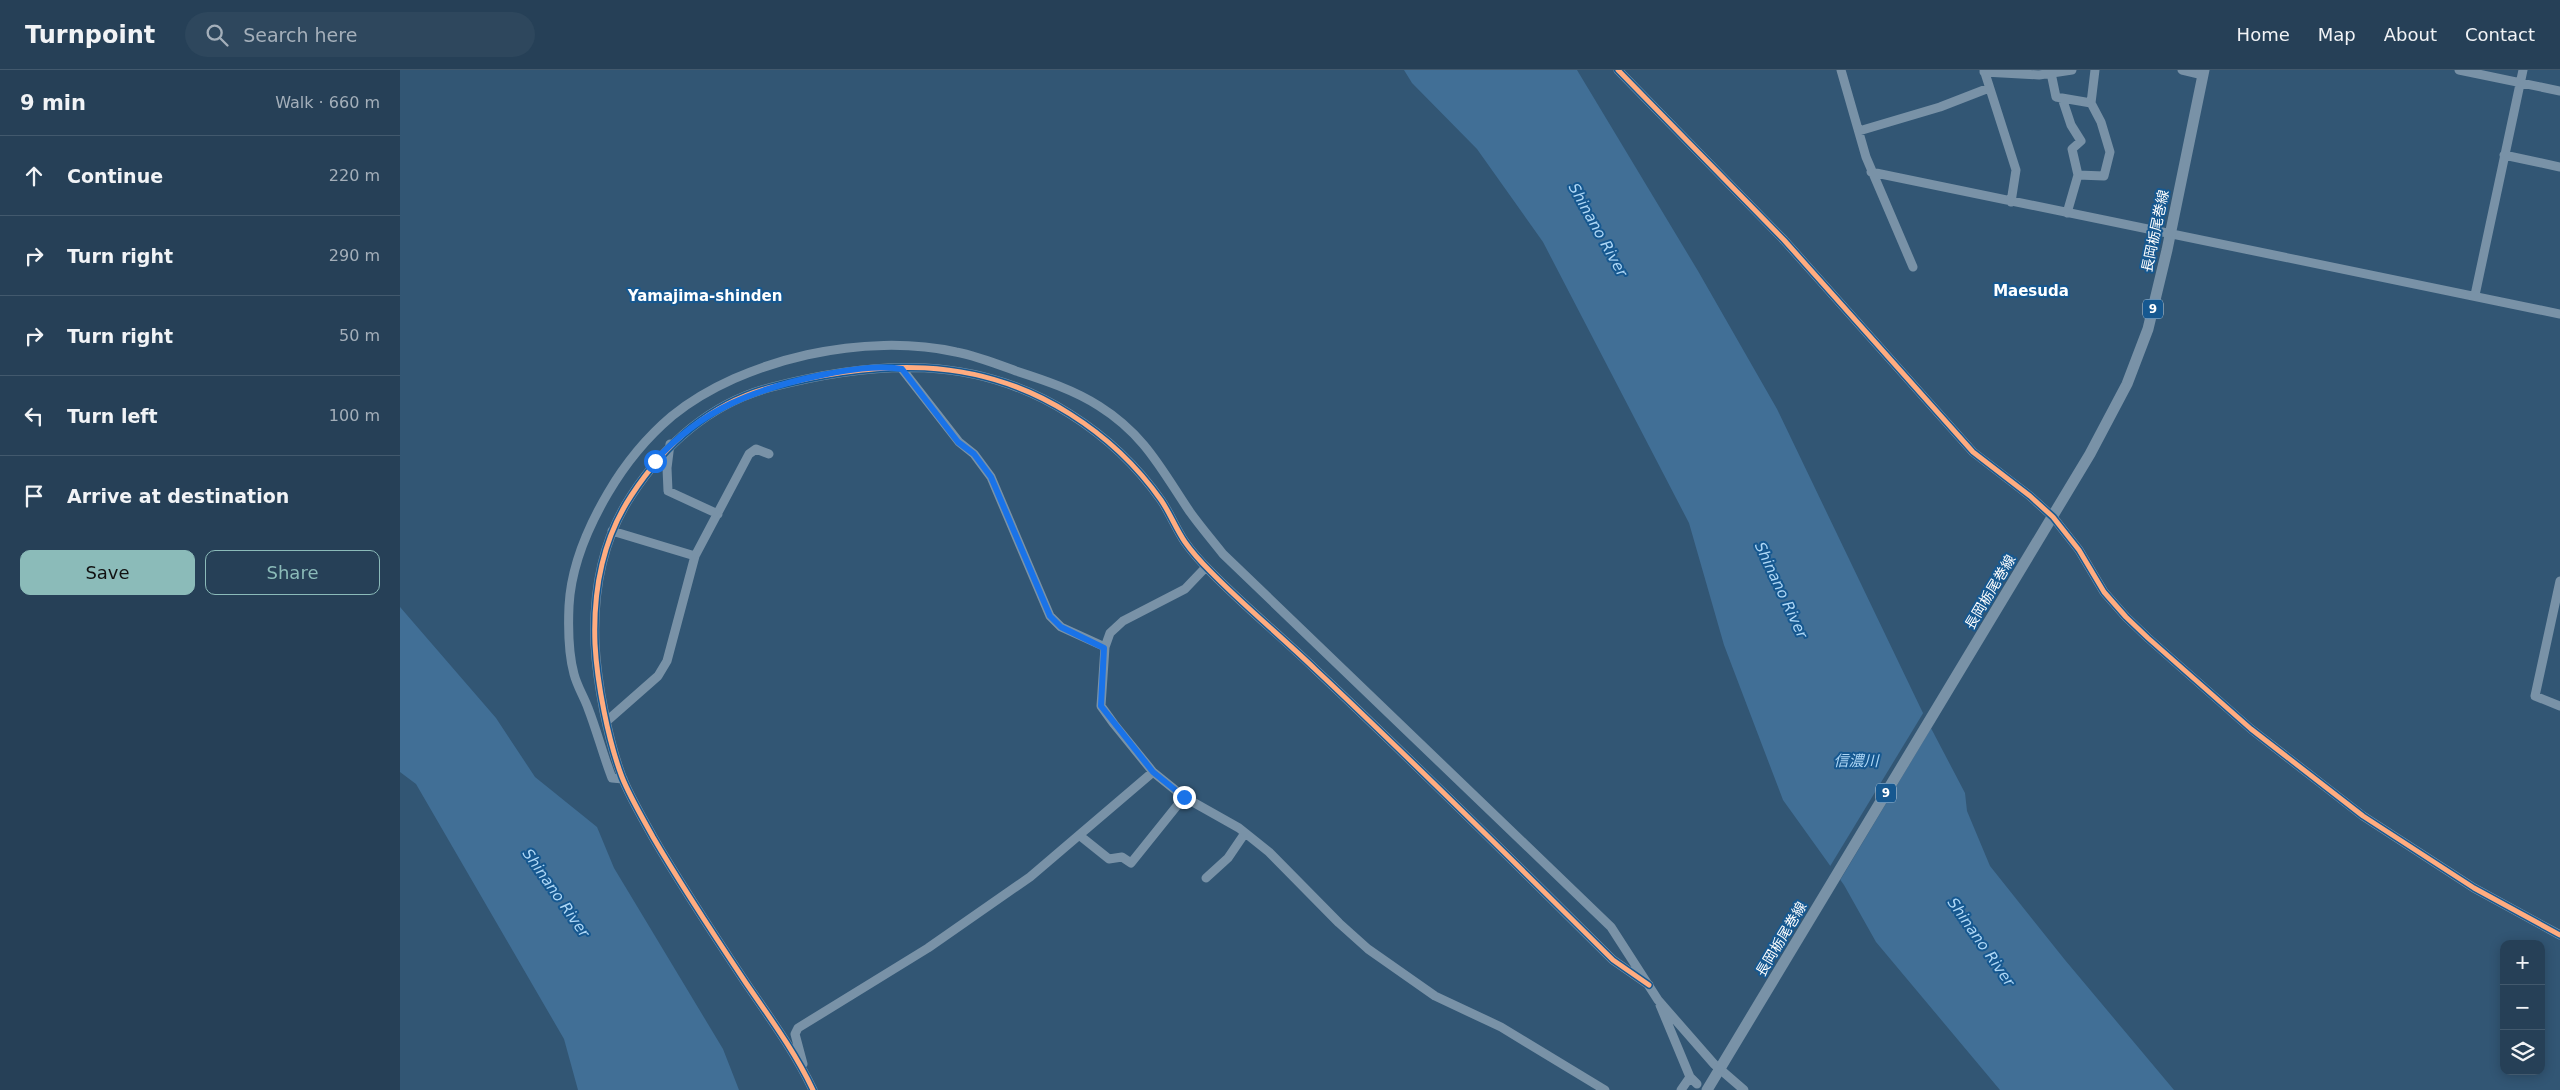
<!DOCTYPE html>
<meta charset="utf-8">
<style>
:root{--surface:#264057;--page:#2e475d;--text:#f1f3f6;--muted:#a4afba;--line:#42596d;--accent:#8bbbb9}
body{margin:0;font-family:"DejaVu Sans","Noto Sans JP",sans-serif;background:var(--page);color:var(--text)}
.controls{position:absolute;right:15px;bottom:15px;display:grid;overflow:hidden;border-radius:10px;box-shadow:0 2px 12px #0003}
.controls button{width:45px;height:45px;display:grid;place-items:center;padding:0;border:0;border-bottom:1px solid var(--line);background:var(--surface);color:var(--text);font:25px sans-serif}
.stop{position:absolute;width:15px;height:15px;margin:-11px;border:4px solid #1a73e8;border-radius:50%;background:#fff}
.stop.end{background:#1a73e8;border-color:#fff;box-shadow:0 1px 5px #0008}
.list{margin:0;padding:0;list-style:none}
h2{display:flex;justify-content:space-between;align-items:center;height:65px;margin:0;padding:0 20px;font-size:21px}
h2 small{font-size:16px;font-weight:400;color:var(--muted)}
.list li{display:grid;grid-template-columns:32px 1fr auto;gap:15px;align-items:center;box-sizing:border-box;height:80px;padding:0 20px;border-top:1px solid var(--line)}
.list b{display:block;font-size:19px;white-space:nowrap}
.list em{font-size:16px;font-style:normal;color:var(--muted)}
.actions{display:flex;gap:10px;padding:15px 20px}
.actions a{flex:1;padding:11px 0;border:1px solid var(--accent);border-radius:10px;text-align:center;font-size:18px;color:var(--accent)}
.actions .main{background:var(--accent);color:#111}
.icon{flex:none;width:28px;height:28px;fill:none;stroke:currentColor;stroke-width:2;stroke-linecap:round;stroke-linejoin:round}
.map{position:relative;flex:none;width:2160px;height:1020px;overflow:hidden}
header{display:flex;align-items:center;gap:30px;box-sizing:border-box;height:70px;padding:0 25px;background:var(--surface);border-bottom:1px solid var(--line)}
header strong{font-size:24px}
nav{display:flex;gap:28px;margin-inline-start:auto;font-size:18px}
.search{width:350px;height:45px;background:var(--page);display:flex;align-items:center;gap:12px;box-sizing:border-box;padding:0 18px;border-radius:28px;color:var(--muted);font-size:19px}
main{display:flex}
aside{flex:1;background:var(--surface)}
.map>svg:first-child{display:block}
</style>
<header>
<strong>Turnpoint</strong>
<div class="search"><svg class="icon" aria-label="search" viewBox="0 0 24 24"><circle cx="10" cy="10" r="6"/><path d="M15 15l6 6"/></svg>Search here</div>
<nav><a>Home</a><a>Map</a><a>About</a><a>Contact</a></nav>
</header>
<main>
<aside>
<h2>9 min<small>Walk · 660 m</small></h2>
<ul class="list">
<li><svg class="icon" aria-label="ahead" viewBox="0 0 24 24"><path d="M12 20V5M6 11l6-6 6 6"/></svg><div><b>Continue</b></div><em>220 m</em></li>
<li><svg class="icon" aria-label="right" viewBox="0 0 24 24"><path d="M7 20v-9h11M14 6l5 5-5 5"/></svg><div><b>Turn right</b></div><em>290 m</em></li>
<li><svg class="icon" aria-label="right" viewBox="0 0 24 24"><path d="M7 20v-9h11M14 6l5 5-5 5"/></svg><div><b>Turn right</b></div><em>50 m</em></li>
<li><svg class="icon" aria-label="left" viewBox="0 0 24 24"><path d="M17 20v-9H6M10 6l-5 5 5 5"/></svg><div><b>Turn left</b></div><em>100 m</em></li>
<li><svg class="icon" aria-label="arrive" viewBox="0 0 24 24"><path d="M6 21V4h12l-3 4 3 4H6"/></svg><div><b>Arrive at destination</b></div></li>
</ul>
<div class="actions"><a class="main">Save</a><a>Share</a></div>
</aside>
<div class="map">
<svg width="2160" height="1020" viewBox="0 0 2160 1020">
<rect width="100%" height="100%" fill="#325674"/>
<path fill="#416f96" d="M 1004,0 L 1177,0 L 1298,201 L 1377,339 L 1522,641 L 1565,723 L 1567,741 L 1590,796 L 1665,890 L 1774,1020 L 1600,1020 L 1476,872 L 1444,815 L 1383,730 L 1324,575 L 1289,453 L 1143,172 L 1077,79 L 1012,13 Z
M 0,537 L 96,648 L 135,707 L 197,757 L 214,798 L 323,979 L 339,1020 L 178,1020 L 164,969 L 16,714 L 0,702 Z"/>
<path fill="#325674" d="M 1525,640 L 1533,655 L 1439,812 L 1429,798 Z"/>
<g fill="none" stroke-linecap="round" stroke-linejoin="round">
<path stroke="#7992a7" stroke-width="9" d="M 1218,0 L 1384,170 L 1573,382 L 1630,426 L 1653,447 L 1679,480 L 1704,522 L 1726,547 L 1748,568 L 1851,659 L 1963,746 L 2074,818 L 2160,865
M 1441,0 L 1466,87 L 1513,197
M 1584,0 L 1616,100 L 1611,132
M 1782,0 L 1803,5
M 2059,0 L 2160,21
M 1584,2 L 1639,5 L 1672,0
M 1651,3 L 1656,27 L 1691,33 L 1701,52 L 1710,82 L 1704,106 L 1678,105
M 1662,28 L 1671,55 L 1681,71 L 1672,79 L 1678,105 L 1667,143
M 1691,33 L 1695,0
M 1459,61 L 1540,37 L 1589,18
M 2104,85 L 2160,97
M 1471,102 L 2160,244
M 2075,225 L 2123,0
M 502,299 L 559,372 L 574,384 L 591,407 L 650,546 L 661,557 L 705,577
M 270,374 L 267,398 L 268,421 L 318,444
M 212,461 L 295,486
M 806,497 L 785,519 L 723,551 L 710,563 L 705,577 L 701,636 L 714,654 L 753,702 L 784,727 L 839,758 L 869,782 L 939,853 L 968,879 L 1035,926 L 1101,957 L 1205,1020
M 2160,511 L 2135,626 L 2160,636
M 208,650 L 258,606 L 267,591 L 295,486 L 349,384 L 356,379 L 369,384
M 223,709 L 212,708 C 203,685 197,661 188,638 C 184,627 177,616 174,604 C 168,582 168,559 169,536 C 171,496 188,457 208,423 C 225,394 246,368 272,346 C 344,288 466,262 556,282 C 577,286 597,294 616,301 C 644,310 674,320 699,336 C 745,365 761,399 790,442 C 800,456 812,470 823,484 L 1211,857 L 1258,930 L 1314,994 L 1344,1020
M 679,765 L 709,789 L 722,787 L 731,793 L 784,727
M 806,808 L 828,788 L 845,763
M 1260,935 L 1290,1007 L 1297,1014
M 403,994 L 395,964 L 398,958 L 528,878 L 630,807 L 753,702
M 413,1020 C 395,982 370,948 346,913 C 314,865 282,817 253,767 C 242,747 230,727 222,707 C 208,670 197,613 195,574 C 193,523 202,470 231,426 C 265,374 310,333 372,317 C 476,290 576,284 670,344 C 705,366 737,396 761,430 C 770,443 776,459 785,472 C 792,482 801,492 810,501 C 844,536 881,566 916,600 C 1017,695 1115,793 1213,890 L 1249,915
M 1281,1020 L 1290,1007"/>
<path stroke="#7992a7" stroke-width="11" d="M 1307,1020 L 1690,384 L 1727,314 L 1748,259 L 1767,180 L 1804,0"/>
<g stroke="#165890" stroke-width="8">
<path id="cycleway" d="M 1218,0 L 1384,170 L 1573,382 L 1630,426 L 1653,447 L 1679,480 L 1704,522 L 1726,547 L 1748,568 L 1851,659 L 1963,746 L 2074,818 L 2160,865
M 413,1020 C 395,982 370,948 346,913 C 314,865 282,817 253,767 C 242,747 230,727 222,707 C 208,670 197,613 195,574 C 193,523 202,470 231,426 C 265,374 310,333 372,317 C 476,290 576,284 670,344 C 705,366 737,396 761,430 C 770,443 776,459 785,472 C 792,482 801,492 810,501 C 844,536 881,566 916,600 C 1017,695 1115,793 1213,890 L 1249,915"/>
</g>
<use href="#cycleway" stroke="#ffac80" stroke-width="5"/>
</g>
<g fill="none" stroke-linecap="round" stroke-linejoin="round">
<path stroke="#1a73e8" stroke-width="6" d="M 255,391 C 302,339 354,319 422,305 C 448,300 475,295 502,299 L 558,372 L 574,384 L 591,407 L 650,546 L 661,557 L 704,578 L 701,636 L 753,702 L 784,727"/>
</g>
<g text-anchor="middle" stroke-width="4" stroke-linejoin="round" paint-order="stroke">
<g fill="#165890" stroke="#b9cdde" stroke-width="1">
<rect x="1743" y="229.5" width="20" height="19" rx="4"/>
<rect x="1476" y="713.5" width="20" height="19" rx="4"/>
</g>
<g font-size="12" font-weight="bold" fill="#fff">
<text x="1753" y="243">9</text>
<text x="1486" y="727">9</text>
</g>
<g font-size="14" fill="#fff" stroke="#165890">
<text transform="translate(1755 161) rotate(-78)" y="5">長岡栃尾巻線</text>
<text transform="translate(1590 522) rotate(-59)" y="5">長岡栃尾巻線</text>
<text transform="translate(1381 869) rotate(-59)" y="5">長岡栃尾巻線</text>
</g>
<g font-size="15" font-style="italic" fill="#afd8f7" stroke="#165890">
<text transform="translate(1198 160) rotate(61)" y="5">Shinano River</text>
<text transform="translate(1381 520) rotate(65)" y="5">Shinano River</text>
<text x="1456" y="696">信濃川</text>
<text transform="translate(156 823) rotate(55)" y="5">Shinano River</text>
<text transform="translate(1581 872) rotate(55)" y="5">Shinano River</text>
</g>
<g font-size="15" font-weight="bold" fill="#fff" stroke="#165890">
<text x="1631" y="226">Maesuda</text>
<text x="305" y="231">Yamajima-shinden</text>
</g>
</g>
</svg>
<div class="controls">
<button>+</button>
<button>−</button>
<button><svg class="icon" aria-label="layers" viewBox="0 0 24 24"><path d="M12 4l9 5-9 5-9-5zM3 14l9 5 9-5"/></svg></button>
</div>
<div class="stop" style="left:255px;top:391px"></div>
<div class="stop end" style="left:784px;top:727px"></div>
</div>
</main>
